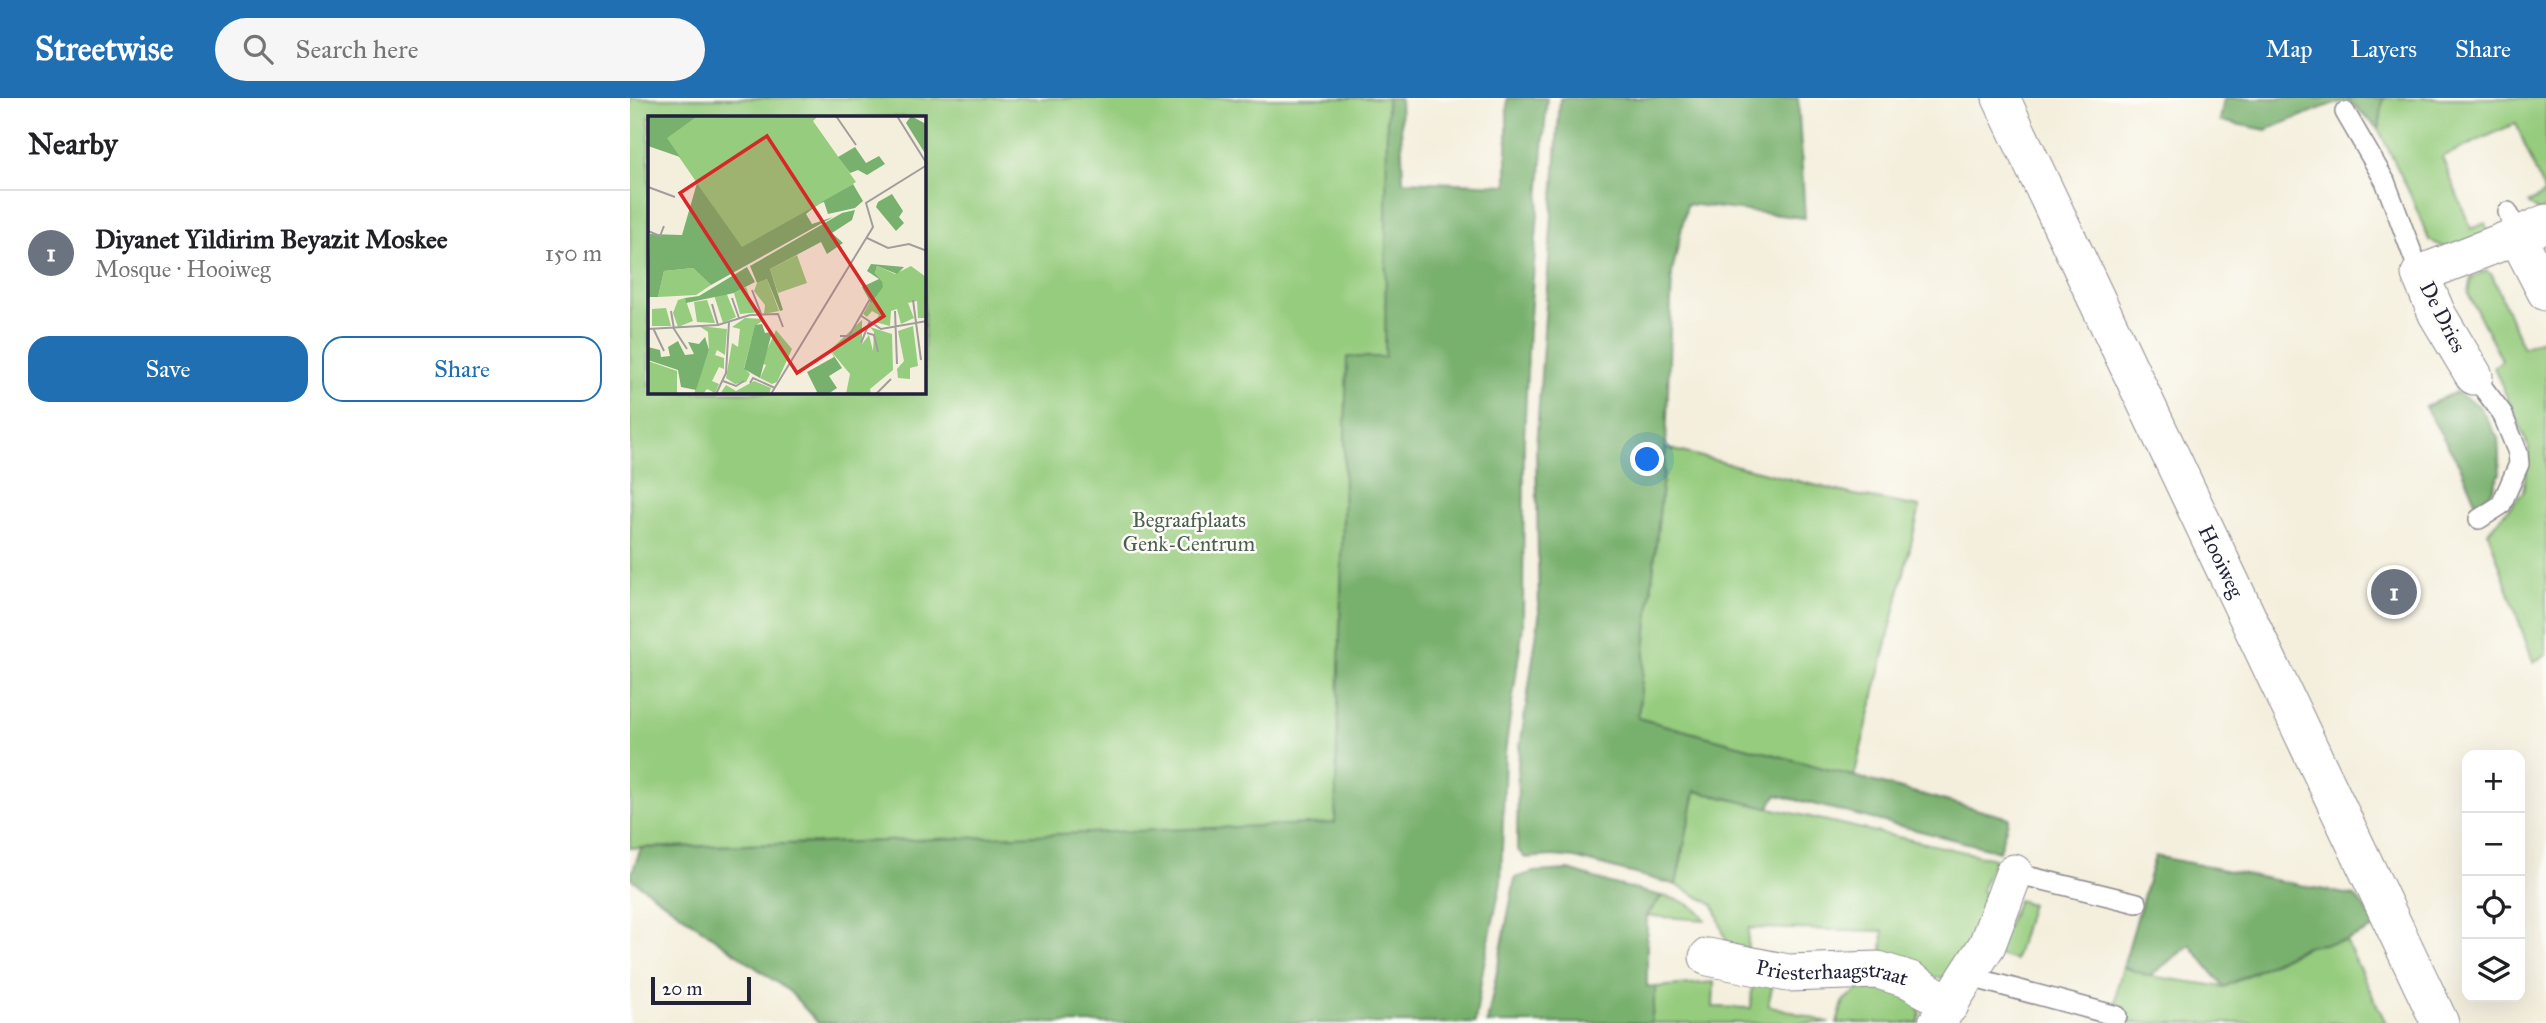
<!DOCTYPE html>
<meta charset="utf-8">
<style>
:root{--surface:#fff;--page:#f6f6f6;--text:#202124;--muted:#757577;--line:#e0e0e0;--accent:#1f6fb2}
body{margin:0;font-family:"IM FELL Great Primer",serif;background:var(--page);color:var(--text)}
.controls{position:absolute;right:21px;bottom:21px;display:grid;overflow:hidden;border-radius:14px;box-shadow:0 7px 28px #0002}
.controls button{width:63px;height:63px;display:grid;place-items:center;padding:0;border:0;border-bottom:2px solid var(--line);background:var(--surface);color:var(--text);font:35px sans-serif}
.scale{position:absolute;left:21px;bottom:18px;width:100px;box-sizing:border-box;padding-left:7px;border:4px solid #22223b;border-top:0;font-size:19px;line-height:24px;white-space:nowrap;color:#22223b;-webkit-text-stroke:5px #fdfcf7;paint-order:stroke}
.you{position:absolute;left:1018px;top:362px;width:24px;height:24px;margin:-18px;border:5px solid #fff;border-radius:50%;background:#1a73e8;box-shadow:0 0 0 10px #1a73e833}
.badge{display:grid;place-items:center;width:46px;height:46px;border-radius:50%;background:var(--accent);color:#fff;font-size:23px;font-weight:700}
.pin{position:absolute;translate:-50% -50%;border:4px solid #fff;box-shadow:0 2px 7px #0006}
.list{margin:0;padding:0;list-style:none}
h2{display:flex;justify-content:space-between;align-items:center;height:91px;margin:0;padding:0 28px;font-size:30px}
h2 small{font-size:23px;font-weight:400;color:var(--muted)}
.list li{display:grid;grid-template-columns:46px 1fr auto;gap:21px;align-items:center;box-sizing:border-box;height:126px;padding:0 28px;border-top:2px solid var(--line)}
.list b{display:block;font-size:26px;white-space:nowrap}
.list p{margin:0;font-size:23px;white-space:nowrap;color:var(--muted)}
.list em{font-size:23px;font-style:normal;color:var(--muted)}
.actions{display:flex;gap:14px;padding:21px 28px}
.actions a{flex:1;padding:16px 0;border:2px solid var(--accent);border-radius:21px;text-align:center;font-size:24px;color:var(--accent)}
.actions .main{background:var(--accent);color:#fff}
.icon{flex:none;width:38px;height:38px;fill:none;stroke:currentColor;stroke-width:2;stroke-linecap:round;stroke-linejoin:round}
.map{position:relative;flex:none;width:1916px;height:925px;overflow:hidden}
header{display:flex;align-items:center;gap:42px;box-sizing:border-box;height:98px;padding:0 35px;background:var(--accent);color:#fff}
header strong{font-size:33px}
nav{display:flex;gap:38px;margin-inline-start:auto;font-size:24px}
.search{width:490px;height:63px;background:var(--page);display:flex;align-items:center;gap:18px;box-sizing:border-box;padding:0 24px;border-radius:38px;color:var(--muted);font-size:26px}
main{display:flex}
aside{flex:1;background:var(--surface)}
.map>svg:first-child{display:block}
</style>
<header>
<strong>Streetwise</strong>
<div class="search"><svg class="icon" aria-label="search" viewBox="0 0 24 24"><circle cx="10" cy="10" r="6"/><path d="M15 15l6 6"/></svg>Search here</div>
<nav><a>Map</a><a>Layers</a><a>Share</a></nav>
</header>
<main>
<aside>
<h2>Nearby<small></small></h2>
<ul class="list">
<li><span class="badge" style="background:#6b7280">1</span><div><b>Diyanet Yildirim Beyazit Moskee</b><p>Mosque · Hooiweg</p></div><em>150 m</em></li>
</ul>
<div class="actions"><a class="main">Save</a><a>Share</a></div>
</aside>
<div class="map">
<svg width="1916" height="925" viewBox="0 0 1916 925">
<rect width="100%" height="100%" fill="#fdfcf7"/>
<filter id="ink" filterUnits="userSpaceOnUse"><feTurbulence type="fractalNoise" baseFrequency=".0143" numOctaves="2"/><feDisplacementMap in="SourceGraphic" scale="14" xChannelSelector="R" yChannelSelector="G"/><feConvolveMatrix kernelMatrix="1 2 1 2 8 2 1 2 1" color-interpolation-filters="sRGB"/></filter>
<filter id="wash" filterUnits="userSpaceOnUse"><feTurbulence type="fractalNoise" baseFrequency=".00686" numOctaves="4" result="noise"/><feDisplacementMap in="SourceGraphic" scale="28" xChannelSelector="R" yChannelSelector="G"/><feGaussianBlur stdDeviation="1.57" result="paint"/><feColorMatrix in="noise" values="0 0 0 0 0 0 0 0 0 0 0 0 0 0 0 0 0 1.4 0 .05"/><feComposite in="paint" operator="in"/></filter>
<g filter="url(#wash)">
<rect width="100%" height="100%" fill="#f4efdd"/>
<path fill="#96cc7e" stroke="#5c775c" stroke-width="2" fill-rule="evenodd" d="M 0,0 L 760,0 L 846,727 L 0,750 ZM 19,19 L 294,19 L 294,294 L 19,294 Z
M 1753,0 L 1916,0 L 1916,110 L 1909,114 L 1898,105 L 1915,96 L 1886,25 L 1812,59 L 1841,131 L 1855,125 L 1858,135 L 1818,151 L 1799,142 L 1781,98 L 1749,32 Z
M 1856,173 L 1862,177 L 1893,250 L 1916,240 L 1916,557 L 1903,564 L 1858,434 L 1893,394 L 1899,350 L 1864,269 L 1872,262 L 1838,195 L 1841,180 Z
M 1036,350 L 1220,396 L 1290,409 L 1224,679 L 1008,620 Z
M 1065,693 L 1365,761 L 1352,790 L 1359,810 L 1316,882 L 1301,878 L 1252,860 L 1253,833 L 1119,830 L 1117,855 L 1096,843 L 1084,807 L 1046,787 Z
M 1032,798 C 1048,801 1068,807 1075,822 L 1017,818 Z
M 1388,802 L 1401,806 L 1385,862 L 1365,856 Z
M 1716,843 L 1756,925 L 1502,925 L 1486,909 L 1487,890 L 1493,869 L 1520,878 L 1594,889 L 1679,848 Z
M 1084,884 L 1083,909 L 1121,910 L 1122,885 L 1143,886 L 1138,907 L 1200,925 L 1021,925 L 1026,889 Z
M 1236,887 L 1281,896 C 1287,905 1293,914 1288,925 L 1207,925 L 1214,902 Z"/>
<path fill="#78b06d" stroke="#4d6954" stroke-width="2" d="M 757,0 L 770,0 L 773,83 L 877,87 L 877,0 L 917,0 L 899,231 L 894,340 L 893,528 L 875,655 L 871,785 L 853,871 L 845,925 L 188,925 L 160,894 L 0,780 L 11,750 L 230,744 L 705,725 L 717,259 L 755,259 Z
M 930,0 L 1168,0 L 1175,120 L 1057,106 L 1042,175 L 1036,350 L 1008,620 L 1379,720 L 1369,753 L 1147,697 L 1138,710 L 1065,693 L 1046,787 L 945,760 L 923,758 L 895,760 L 887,751 L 888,663 L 909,519 L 906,349 Z
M 1594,0 L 1753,0 L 1749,32 L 1720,3 L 1702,6 L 1636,32 L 1590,23 Z
M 1826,294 L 1849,308 L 1868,340 L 1870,375 L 1861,395 L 1847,408 L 1831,370 L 1795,309 Z
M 1525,758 L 1725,798 L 1748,828 L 1716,843 L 1676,848 L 1594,889 L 1560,847 L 1520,878 L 1493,869 Z
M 939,772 L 980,785 L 1032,798 L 1017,816 L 1017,888 L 1026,889 L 1021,925 L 857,925 L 885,780 L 904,774 Z"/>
</g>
<g filter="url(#ink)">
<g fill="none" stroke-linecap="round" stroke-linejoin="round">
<g stroke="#8b888c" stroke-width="22">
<path id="lane" d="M 1715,14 L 1755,83 L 1790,176
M 1878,114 L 1887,138
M 1844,278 L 1872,315 L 1888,355 L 1889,366 L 1871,407 L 1849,421
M 1384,775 L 1507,805
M 1337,878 L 1487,918"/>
</g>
<g stroke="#8b888c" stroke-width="39">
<g id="street">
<path id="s1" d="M 1371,0 L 1810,925"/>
<path d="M 1887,138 L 1916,194"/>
<path d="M 1844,278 L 1807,216 L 1790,176 L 1887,138 L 1916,125"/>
<path id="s2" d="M 1078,859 L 1158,875 L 1248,872 L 1280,882 L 1320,907"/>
<path d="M 1307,925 L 1357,847 L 1384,775"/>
</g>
</g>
<use href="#lane" stroke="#fff" stroke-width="19"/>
<use href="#street" stroke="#fff" stroke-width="37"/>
</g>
</g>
<g text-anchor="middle" stroke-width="5" stroke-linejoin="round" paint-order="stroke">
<g font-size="21" fill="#22223b" stroke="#fdfcf7">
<text transform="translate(1813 219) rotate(63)" y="7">De Dries</text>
<text dy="7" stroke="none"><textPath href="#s1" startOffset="513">Hooiweg</textPath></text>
<text dy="7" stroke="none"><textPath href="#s2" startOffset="126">Priesterhaagstraat</textPath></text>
</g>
<g font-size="21" fill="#4b5e52" stroke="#fdfcf7">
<text x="559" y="429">Begraafplaats<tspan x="559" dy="24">Genk-Centrum</tspan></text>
</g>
</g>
<g transform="translate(18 18)">
<rect width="278" height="278" fill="#f4efdd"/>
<path d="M 50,0 L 170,0 L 165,5 L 208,66 L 157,97 L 102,144 L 18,22 ZM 149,139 L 159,167 L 130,177 L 122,153 ZM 229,150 L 247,158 L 263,150 L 278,161 L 278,202 L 270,202 L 269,185 L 260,187 L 266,202 L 253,208 L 249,193 L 243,195 L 242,210 L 227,206 L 231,199 L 224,195 L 219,201 L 215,198 L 234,165 L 227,157 ZM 45,152 L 63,169 L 48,179 L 10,181 L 16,155 ZM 119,163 L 131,195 L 116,198 L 117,189 L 106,175 L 109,167 ZM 98,171 L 105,190 L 113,196 L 92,198 L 86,177 ZM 78,176 L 88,201 L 75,207 L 66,179 ZM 37,182 L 45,205 L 30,211 L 25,197 L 30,184 ZM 59,184 L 67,207 L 49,206 L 46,186 ZM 18,192 L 23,210 L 4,210 L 4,193 ZM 97,202 L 117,203 L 107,210 L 96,252 L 102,258 L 98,266 L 87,268 L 78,262 L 84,227 L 90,231 L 92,213 L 84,211 ZM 214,204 L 214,228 L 221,219 L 225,235 L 226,216 L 222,211 L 244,218 L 245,254 L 222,273 L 223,278 L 198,278 L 202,258 L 182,234 ZM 51,210 L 79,213 L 77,239 L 69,234 L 67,239 L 76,242 L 76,253 L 71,251 L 64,265 L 71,268 L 67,277 L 59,273 L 55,278 L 46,278 L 61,234 L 60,216 ZM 265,210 L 270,250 L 262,252 L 262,263 L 250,262 L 249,253 L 256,245 L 250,215 ZM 128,214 L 144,233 L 129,266 L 124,268 L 112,262 L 118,249 L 113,247 ZM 0,245 L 29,255 L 29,278 L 0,278 ZM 106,265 L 123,272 L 121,278 L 72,278 L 78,269 L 88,275 Z" fill="#96cc7e"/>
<path d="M 0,0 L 50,0 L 19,22 L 32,41 L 0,30 ZM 263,0 L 278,8 L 278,39 L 258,7 ZM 207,31 L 218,47 L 231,40 L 237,48 L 219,59 L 210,54 L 202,57 L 190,41 ZM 49,67 L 94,131 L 169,89 L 158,98 L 164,108 L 185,101 L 63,169 L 45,152 L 16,155 L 10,181 L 0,181 L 2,118 L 34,119 ZM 205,68 L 215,85 L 207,92 L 180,98 L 176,86 L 172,87 ZM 244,78 L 255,95 L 251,101 L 256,107 L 248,115 L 228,91 L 230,86 ZM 207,94 L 204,104 L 184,117 L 195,127 L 179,138 L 173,126 L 122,153 L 135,194 L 132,195 L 119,163 L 109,167 L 102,150 L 194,97 ZM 223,148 L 256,151 L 249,158 L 229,150 L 227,157 L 234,165 L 235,171 L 223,187 L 214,171 L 231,163 L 219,155 ZM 99,151 L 107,166 L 86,177 L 38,187 L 37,182 L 51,180 ZM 114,208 L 117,217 L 124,216 L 112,262 L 96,253 L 107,209 ZM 57,221 L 61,234 L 48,274 L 33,271 L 30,254 L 0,244 L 0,231 L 12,234 L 13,241 L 22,240 L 20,231 L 30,225 L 37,239 L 46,238 L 40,226 L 51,228 ZM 182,234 L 194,252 L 181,260 L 189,272 L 180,278 L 165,278 L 169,276 L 159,256 L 186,241 Z" fill="#78b06d"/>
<path fill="none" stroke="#a09d9c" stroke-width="2" d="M 188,0 L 208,29M 249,0 L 279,48M 0,71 L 27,81M 0,115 L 12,120 L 16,110M 219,122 L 240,132 L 261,128 L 279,135M 104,174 L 114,200M 84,182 L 91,202M 265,184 L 273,244M 64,188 L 70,209M 23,195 L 26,213 L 39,233M 247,195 L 249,248M 212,199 L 233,213 L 279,205M 5,212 L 16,235M 0,213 L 70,209 L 102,199 L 130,198 L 135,211M 219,217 L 226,219 L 230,236M 192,220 L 201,220 L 222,183M 213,227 L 222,205M 75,265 L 88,270 L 96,265M 102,267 L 105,262 L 127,272M 68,278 L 78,257 L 81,206M 123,278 L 225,111 L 218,87 L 279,49M 228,278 L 243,263"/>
<path fill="#d62828" fill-opacity="0.15" stroke="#d62828" stroke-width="3.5" d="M 119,20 L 236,200 L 149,257 L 32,77 Z"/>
<rect width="278" height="278" fill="none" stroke="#22223b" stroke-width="3.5"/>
</g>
</svg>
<div class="controls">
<button>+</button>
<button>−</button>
<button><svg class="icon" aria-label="locate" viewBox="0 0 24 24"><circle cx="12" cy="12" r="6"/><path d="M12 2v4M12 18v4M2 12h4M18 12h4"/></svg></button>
<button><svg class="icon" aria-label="layers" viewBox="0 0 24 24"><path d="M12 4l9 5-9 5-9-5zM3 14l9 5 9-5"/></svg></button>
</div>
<div class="scale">20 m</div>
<div class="you"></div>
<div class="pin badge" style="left:1764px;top:494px;background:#6b7280">1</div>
</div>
</main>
